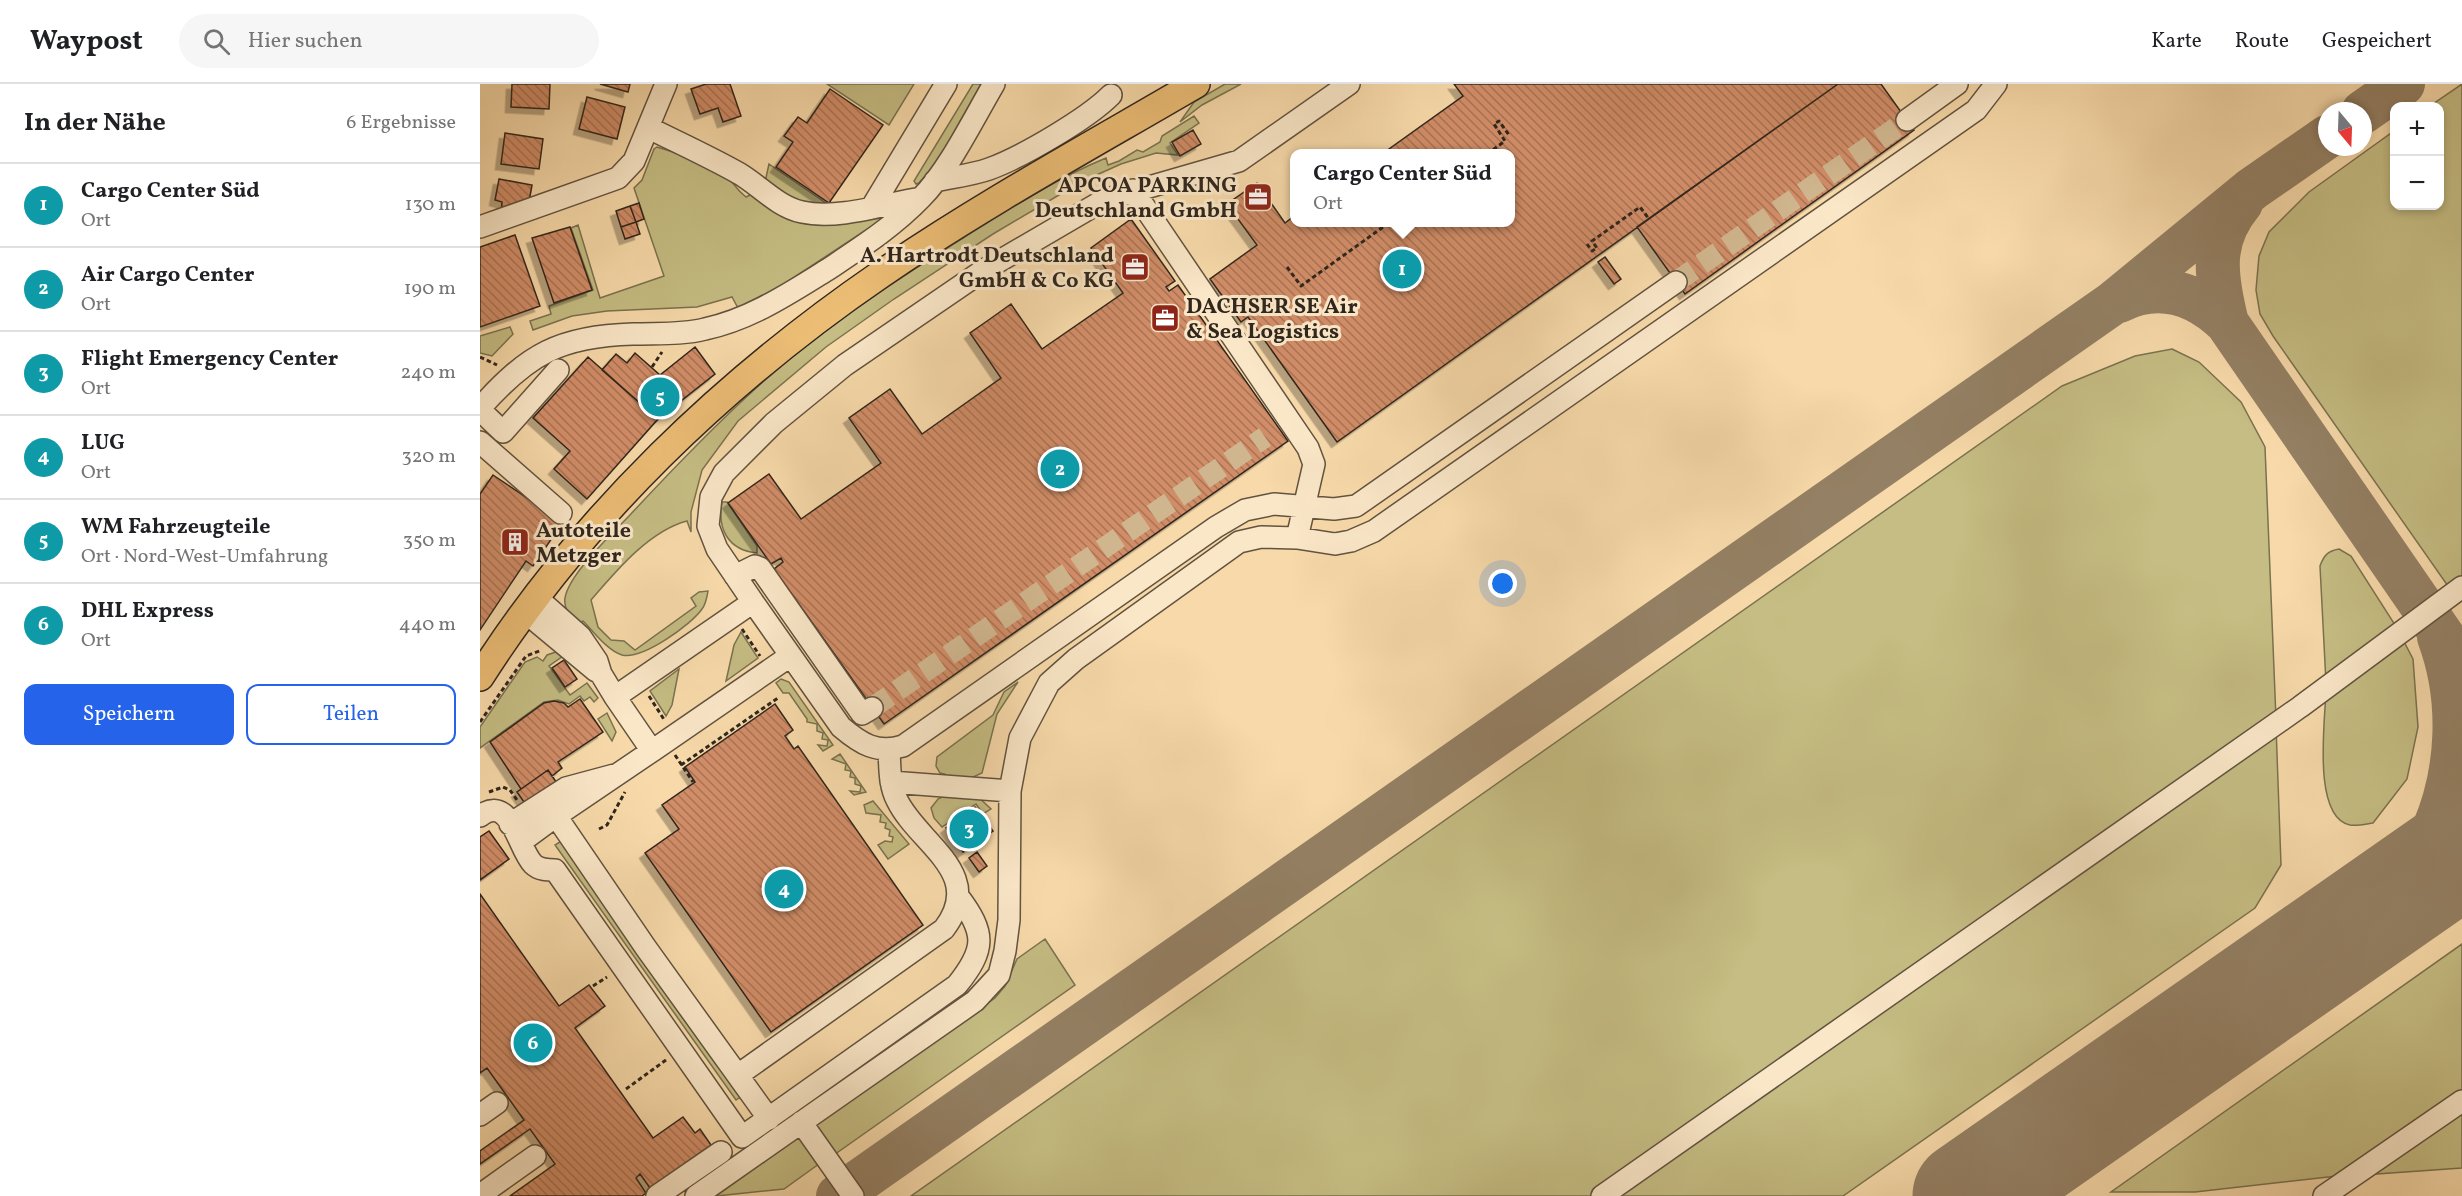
<!DOCTYPE html>
<html lang="de">
<meta charset="utf-8">
<style>
:root{--surface:#fff;--page:#f6f6f6;--text:#202124;--muted:#757577;--line:#e0e0e0;--accent:#2563eb}
body{margin:0;font-family:Vollkorn,serif;background:var(--page);color:var(--text)}
.controls{position:absolute;right:18px;top:18px;display:grid;overflow:hidden;border-radius:12px;box-shadow:0 3px 9px #0003}
.controls button{width:54px;height:54px;display:grid;place-items:center;padding:0;border:0;border-bottom:2px solid var(--line);background:var(--surface);color:var(--text);font:30px sans-serif}
.compass{position:absolute;left:1838px;top:18px;width:54px;height:54px;border-radius:50%;background:var(--surface);box-shadow:0 3px 9px #0003;rotate:161deg}
.you{position:absolute;left:1023px;top:500px;width:21px;height:21px;margin:-15px;border:4px solid #fff;border-radius:50%;background:#1a73e8;box-shadow:0 0 0 9px #1a73e833}
.badge{display:grid;place-items:center;width:39px;height:39px;border-radius:50%;background:var(--accent);color:#fff;font-size:20px;font-weight:700}
.pin{position:absolute;translate:-50% -50%;border:3px solid #fff;box-shadow:0 2px 6px #0006}
.popup{position:absolute;left:810px;top:65px;width:225px;height:78px;box-sizing:border-box;display:grid;place-content:center;border-radius:12px;background:var(--surface);filter:drop-shadow(0 2px 4px #0005);font-size:20px;white-space:nowrap;color:var(--muted)}
.popup b{font-size:22px;color:var(--text)}
.popup::after{content:'';position:absolute;left:50%;top:100%;margin-left:-12px;border:12px solid transparent;border-top-color:var(--surface)}
.list{margin:0;padding:0;list-style:none}
h2{display:flex;justify-content:space-between;align-items:center;height:78px;margin:0;padding:0 24px;font-size:26px}
h2 small{font-size:20px;font-weight:400;color:var(--muted)}
.list li{display:grid;grid-template-columns:39px 1fr auto;gap:18px;align-items:center;box-sizing:border-box;height:84px;padding:0 24px;border-top:2px solid var(--line)}
.list b{display:block;font-size:22px;white-space:nowrap}
.list p{margin:0;font-size:20px;white-space:nowrap;color:var(--muted)}
.list em{font-size:20px;font-style:normal;color:var(--muted)}
.actions{display:flex;gap:12px;padding:18px 24px}
.actions a{flex:1;padding:14px 0;border:2px solid var(--accent);border-radius:12px;text-align:center;font-size:21px;color:var(--accent)}
.actions .main{background:var(--accent);color:#fff}
.icon{flex:none;width:33px;height:33px;fill:none;stroke:currentColor;stroke-width:2;stroke-linecap:round;stroke-linejoin:round}
.map{position:relative;flex:none;width:1982px;height:1112px;overflow:hidden}
header{display:flex;align-items:center;gap:36px;box-sizing:border-box;height:84px;padding:0 30px;background:var(--surface);border-bottom:2px solid var(--line)}
header strong{font-size:28px}
nav{display:flex;gap:33px;margin-inline-start:auto;font-size:21px}
.search{width:420px;height:54px;background:var(--page);display:flex;align-items:center;gap:15px;box-sizing:border-box;padding:0 21px;border-radius:33px;color:var(--muted);font-size:22px}
main{display:flex}
aside{flex:1;background:var(--surface)}
.map>svg:first-child{display:block}
</style>
<header>
<strong>Waypost</strong>
<div class="search"><svg class="icon" aria-label="search" viewBox="0 0 24 24"><circle cx="10" cy="10" r="6"/><path d="M15 15l6 6"/></svg>Hier suchen</div>
<nav><a>Karte</a><a>Route</a><a>Gespeichert</a></nav>
</header>
<main>
<aside>
<h2>In der Nähe<small>6 Ergebnisse</small></h2>
<ul class="list">
<li><span class="badge" style="background:#0f9aa8">1</span><div><b>Cargo Center Süd</b><p>Ort</p></div><em>130 m</em></li>
<li><span class="badge" style="background:#0f9aa8">2</span><div><b>Air Cargo Center</b><p>Ort</p></div><em>190 m</em></li>
<li><span class="badge" style="background:#0f9aa8">3</span><div><b>Flight Emergency Center</b><p>Ort</p></div><em>240 m</em></li>
<li><span class="badge" style="background:#0f9aa8">4</span><div><b>LUG</b><p>Ort</p></div><em>320 m</em></li>
<li><span class="badge" style="background:#0f9aa8">5</span><div><b>WM Fahrzeugteile</b><p>Ort · Nord-West-Umfahrung</p></div><em>350 m</em></li>
<li><span class="badge" style="background:#0f9aa8">6</span><div><b>DHL Express</b><p>Ort</p></div><em>440 m</em></li>
</ul>
<div class="actions"><a class="main">Speichern</a><a>Teilen</a></div>
</aside>
<div class="map">
<svg width="1982" height="1112" viewBox="0 0 1982 1112">
<defs>
<pattern id="building-back-hatch" width="6" height="6" patternUnits="userSpaceOnUse" patternTransform="scale(1.5)"><rect width="6" height="6" fill="#d18d67"/><path d="M-1 5l2 2M0 0l6 6M5-1l2 2" fill="none" stroke="#aa7354"/></pattern>
<filter id="shadow"><feDropShadow dx="-5.5" dy="5.5" stdDeviation="0" flood-color="#0004"/></filter>
</defs>
<rect width="100%" height="100%" fill="#f8daaa"/>
<filter id="stains"><feTurbulence type="fractalNoise" baseFrequency=".00333" numOctaves="4"/><feColorMatrix values="0 0 0 0 .2 0 0 0 0 .09 0 0 0 0 .02 0 0 0 .5 -.17"/></filter>
<radialGradient id="worn" r=".72"><stop offset=".6" stop-color="#630" stop-opacity="0"/><stop offset="1" stop-color="#630" stop-opacity=".3"/></radialGradient>
<path fill="#c5bd83" stroke="#7a7250" stroke-width="1.5" d="M 347,0 L 434,0 L 409,41 Z
M 493,0 L 501,0 L 457,78 L 439,99 L 436,100 L 434,97 Z
M 745,0 L 761,0 L 722,21 L 700,38 L 714,18 Z
M 1982,0 L 1982,497 L 1970,505 L 1793,252 L 1780,230 L 1776,206 L 1779,172 L 1789,148 L 1829,108 L 1914,47 L 1914,122 L 1960,122 L 1960,22 L 1950,22 Z
M 714,32 L 719,39 L 690,59 L 698,71 L 676,69 L 641,80 L 601,98 L 513,150 L 414,215 L 346,263 L 258,337 L 222,386 L 211,428 L 211,448 L 207,437 C 169,447 136,487 111,516 L 118,543 L 131,556 L 144,557 L 155,566 L 216,522 L 211,514 L 219,508 L 228,507 C 227,513 226,520 222,525 C 211,541 162,576 142,571 C 128,567 114,548 103,537 L 98,542 C 92,534 83,525 85,514 C 89,490 131,451 149,432 C 189,389 230,346 274,306 C 338,248 410,200 483,154 C 530,125 575,95 626,74 L 628,81 L 639,77 L 657,66 L 663,68 L 680,58 L 682,52 Z
M 177,63 C 192,68 237,81 247,92 C 255,101 256,105 266,113 L 272,110 L 396,128 L 401,136 L 304,200 L 258,224 L 252,213 L 217,223 L 127,227 L 92,232 L 53,246 L 50,237 L 71,230 L 69,222 L 113,206 L 91,144 L 98,141 L 120,214 L 184,192 L 154,104 L 162,96 L 174,65 Z
M 289,80 L 346,119 L 345,125 L 322,123 L 285,98 Z
M 30,243 L 33,250 L 12,272 L 0,269 L 0,252 Z
M 1692,265 L 1719,278 L 1761,318 L 1785,363 L 1796,635 L 1116,1112 L 431,1112 L 1582,302 L 1655,272 Z
M 242,418 L 247,418 L 277,462 L 277,469 C 248,466 237,445 242,418 Z
M 1859,465 L 1871,472 L 1917,544 L 1846,599 L 1840,482 C 1844,471 1848,467 1859,465 Z
M 261,548 L 278,574 L 246,597 L 254,561 Z
M 1921,552 L 1933,575 L 1938,643 L 1927,695 L 1893,739 C 1886,740 1877,742 1870,741 C 1832,733 1845,637 1846,607 Z
M 79,567 L 83,572 L 69,582 L 90,611 L 107,599 L 118,614 L 114,618 L 110,613 L 104,617 L 100,612 L 89,620 L 78,616 L 64,618 L 0,664 L 0,643 L 45,578 L 57,573 L 63,577 L 67,571 Z
M 199,585 L 192,621 L 186,632 L 170,607 Z
M 301,595 L 309,598 L 353,661 L 343,667 L 338,661 L 347,662 L 348,656 L 342,655 L 343,649 L 337,647 L 337,640 L 327,638 L 327,635 L 309,609 L 303,609 L 296,599 Z
M 538,598 L 517,630 L 502,689 L 491,694 L 465,693 L 465,690 L 460,689 L 456,682 L 457,673 L 513,631 L 524,608 Z
M 127,629 L 136,648 L 132,657 L 118,635 Z
M 1796,642 L 1801,781 L 1775,824 L 1363,1112 L 1126,1112 Z
M 360,670 L 386,708 L 374,711 L 370,707 L 380,708 L 381,702 L 375,700 L 375,694 L 370,693 L 371,687 L 365,686 L 366,680 L 352,675 Z
M 466,711 L 496,711 L 511,725 L 503,730 L 496,720 L 462,743 L 454,734 L 451,724 L 458,715 Z
M 393,717 L 429,760 L 408,775 L 398,761 L 405,757 L 412,758 L 413,753 L 409,752 L 410,746 L 405,744 L 406,739 L 400,738 L 401,731 L 386,729 L 384,721 Z
M 83,756 L 262,1012 L 256,1016 L 75,761 Z
M 565,855 L 595,901 L 351,1073 L 334,1046 L 336,1040 L 515,914 L 525,902 L 537,875 Z
M 1982,860 L 1982,1011 L 1866,1091 L 1715,1108 L 1631,1108 Z
M 1982,1022 L 1982,1084 L 1882,1091 Z
M 319,1053 L 343,1077 L 304,1105 L 236,1112 Z"/>
<g fill="none" stroke-linecap="round" stroke-linejoin="round">
<path stroke="#948064" stroke-width="44" d="M 1883,28 L 1923,0
M 1639,217 C 1679,197 1716,209 1747,239 L 1982,580
M 1747,239 C 1736,194 1729,157 1761,119
M 1890,836 L 1946,814 L 1982,809
M 1870,845 C 1883,834 1898,824 1909,812 C 1924,792 1943,769 1953,747 C 1979,687 1982,615 1959,553
M 358,1112 L 1633,219 L 1772,105 L 1847,53"/>
<path stroke="#948064" stroke-width="111" d="M 1488,1112 L 1982,767"/>
</g>
<path fill="url(#building-back-hatch)" stroke="#30261d" stroke-width="1.5" filter="url(#shadow)" d="M 32,0 L 70,0 L 69,25 L 31,23 Z
M 120,0 L 150,0 L 148,8 Z
M 226,0 L 250,0 L 261,32 L 243,38 L 238,24 L 220,30 L 211,5 Z
M 974,0 L 1358,0 L 857,358 L 768,233 L 761,238 L 730,195 L 777,161 L 747,120 L 777,99 L 805,139 L 814,132 L 814,138 L 1030,138 L 1030,70 L 902,70 L 983,12 Z
M 1358,0 L 1401,0 L 1434,46 L 1205,210 L 1157,143 Z
M 350,5 L 403,41 L 349,119 L 296,83 L 313,58 L 304,52 L 318,33 L 327,39 Z
M 107,13 L 145,23 L 137,55 L 99,45 Z
M 713,46 L 721,60 L 700,72 L 692,58 Z
M 25,49 L 63,55 L 59,85 L 21,80 Z
M 19,95 L 52,101 L 49,118 L 21,128 L 22,118 L 15,116 Z
M 159,119 L 164,135 L 156,138 L 150,122 Z
M 150,122 L 156,138 L 141,143 L 136,127 Z
M 651,135 L 695,197 L 686,203 L 689,207 L 698,201 L 808,357 L 404,640 L 294,485 L 303,478 L 301,474 L 291,480 L 248,419 L 289,390 L 321,435 L 401,379 L 369,334 L 410,305 L 442,350 L 521,294 L 490,249 L 510,235 L 531,220 L 562,265 L 643,209 L 611,164 Z
M 156,138 L 160,150 L 145,155 L 141,143 Z
M 90,143 L 112,206 L 74,219 L 52,154 Z
M 35,151 L 60,222 L 0,243 L 0,163 Z
M 1125,173 L 1141,195 L 1134,200 L 1118,178 Z
M 215,263 L 235,290 L 178,335 L 122,286 L 136,270 L 147,279 L 155,269 L 180,291 Z
M 108,273 L 178,335 L 107,415 L 74,385 L 90,367 L 53,334 Z
M 13,391 L 83,438 L 53,482 L 46,477 L 0,546 L 0,410 Z
M 84,576 L 97,595 L 85,603 L 72,584 Z
M 100,615 L 123,648 L 78,678 L 82,684 L 72,692 L 68,686 L 41,705 L 10,658 L 64,619 L 74,617 L 84,619 L 88,623 Z
M 295,620 L 313,646 L 305,652 L 314,665 L 318,662 L 443,841 L 291,948 L 165,769 L 199,745 L 182,721 L 215,698 L 205,683 Z
M 68,686 L 77,699 L 46,721 L 37,708 Z
M 495,723 L 513,747 L 483,768 L 466,744 Z
M 9,747 L 29,775 L 0,796 L 0,753 Z
M 497,768 L 507,782 L 499,788 L 489,774 Z
M 0,810 L 79,922 L 109,901 L 125,922 L 95,944 L 173,1054 L 203,1033 L 215,1049 L 220,1045 L 231,1061 L 170,1104 L 160,1090 L 156,1094 L 166,1109 L 162,1112 L 30,1112 L 75,1080 L 50,1045 L 0,1080 L 0,1067 L 44,1036 L 7,984 L 0,989 Z"/>
<g fill="none" stroke-linecap="round" stroke-linejoin="round">
<path stroke="#d0b68e" stroke-width="21" stroke-dasharray="21 10" stroke-linecap="butt" d="M 1196,198 L 1427,36
M 392,624 L 785,353"/>
<g stroke="#625340" stroke-width="24">
<path id="minor" d="M 1427,36 L 1477,0
M 169,44 C 199,59 230,73 260,90 C 280,102 298,123 322,128 C 358,136 405,120 441,114
M 455,97 C 473,93 492,91 509,85 C 542,73 607,35 631,11
M 653,106 L 828,364 L 834,380 L 817,454
M 392,123 L 466,0
M 0,143 L 138,94 L 154,77 L 186,0
M 0,324 C 48,270 80,252 153,250 C 177,249 202,251 225,245 C 271,235 308,210 347,186 C 380,164 413,143 441,114 C 468,87 494,34 514,0
M 0,326 L 23,348 L 78,286
M 0,358 L 81,429
M 255,492 L 275,482 L 280,484 L 382,630 L 392,624
M 56,513 L 100,552 L 117,577 L 121,590 L 135,613 L 172,667 L 310,572
M 273,518 L 237,465 L 228,442 L 231,413 L 244,389 L 294,339 L 365,281 L 504,186 L 624,116 L 759,77 L 869,0
M 45,528 L 116,587
M 135,613 L 273,518 L 361,643 C 381,660 397,670 423,662 L 736,443 L 765,426 L 794,420 L 854,425 L 876,422 L 1196,198
M 411,698 L 530,707
M 0,732 C 31,709 38,765 53,780 C 59,786 67,786 75,786 L 262,1053 L 477,901 C 506,865 506,849 478,812
M 76,732 L 172,667
M 30,740 L 86,704 L 138,690
M 42,757 L 76,732 L 166,864 L 289,1035
M 258,991 L 464,845 C 507,789 438,760 417,716 C 409,701 410,682 409,666
M 0,1031 L 17,1019
M 321,1038 L 373,1112
M 0,1111 L 55,1072
M 177,1112 L 241,1068
M 216,1112 L 495,917 L 519,891 L 525,867 L 529,836 L 530,707 L 540,654 L 569,599 L 596,575 L 759,458 L 781,453 L 817,454 L 855,460 L 871,457 L 894,447 L 1496,26 L 1516,0
M 1122,1112 L 1820,623 L 1982,503
M 1844,1112 L 1982,1017"/>
</g>
<g stroke="#30261d" stroke-width="30">
<path id="major" d="M 0,593 C 102,433 245,297 401,190 C 502,121 610,62 716,0"/>
</g>
<path stroke="#30261d" stroke-width="3" stroke-dasharray="4.5 3" stroke-linecap="butt" d="M 1007,70 L 1025,57 L 1014,40 L 1019,37 L 1029,51
M 1107,160 L 1112,167 L 1117,164 L 1112,157 L 1160,123 L 1169,135
M 807,183 L 821,202 L 910,138
M 0,273 L 17,281
M 172,283 L 182,268
M 262,545 L 280,572
M 169,612 L 185,637
M 0,638 L 46,572 L 62,566
M 195,671 L 213,698
M 201,681 L 298,614
M 9,708 L 23,703 L 30,706 L 37,716
M 119,745 L 127,741 L 145,708
M 113,902 L 127,893
M 146,1005 L 186,976"/>
<use href="#minor" stroke="#fae7c8" stroke-width="21"/>
<use href="#major" stroke="#ecbd75" stroke-width="27"/>
</g>
<defs>
<g id="office-square" transform="scale(1.5)"><rect x="-9" y="-9" width="18" height="18" rx="4" fill="#8f2418" stroke="#fae7c8"/><path d="M-6-3h4V-5.5h4V-3h4V5H-6ZM-1-4.5V-3h2v-1.5ZM-6 0V1H6V0Z" fill="#fff"/></g>
<g id="building-square" transform="scale(1.5)"><rect x="-9" y="-9" width="18" height="18" rx="4" fill="#8f2418" stroke="#fae7c8"/><path d="M-4-6H4V6H1V3H-1V6H-4ZM-2.5-4.3h1.7v1.8h-1.7ZM.8-4.3h1.7v1.8H.8ZM-2.5-1h1.7V.8h-1.7ZM.8-1h1.7V.8H.8Z" fill="#fff"/></g>
</defs>
<g fill-rule="evenodd">
<use href="#office-square" x="778" y="113"/>
<use href="#office-square" x="655" y="183"/>
<use href="#office-square" x="685" y="234"/>
<use href="#building-square" x="35" y="458"/>
</g>
<g text-anchor="middle" stroke-width="6" stroke-linejoin="round" paint-order="stroke">
<g font-size="22" font-weight="bold" fill="#30261d" stroke="#fae7c8" text-anchor="end">
<text x="757" y="108">APCOA PARKING<tspan x="757" dy="25">Deutschland GmbH</tspan></text>
<text x="634" y="178">A. Hartrodt Deutschland<tspan x="634" dy="25">GmbH &amp; Co KG</tspan></text>
<text x="706" y="229" text-anchor="start">DACHSER SE Air<tspan x="706" dy="25">&amp; Sea Logistics</tspan></text>
<text x="56" y="453" text-anchor="start">Autoteile<tspan x="56" dy="25">Metzger</tspan></text>
</g>
</g>
<rect width="100%" height="100%" filter="url(#stains)"/>
<rect width="100%" height="100%" fill="url(#worn)"/>
</svg>
<div class="controls">
<button>+</button>
<button>−</button>
</div>
<svg class="compass" viewBox="-18 -18 36 36"><path d="M0-13l5 13h-10z" fill="#e53935"/><path d="M0 13l5-13h-10z" fill="#757577"/></svg>
<div class="you"></div>
<div class="pin badge" style="left:922px;top:185px;background:#0f9aa8">1</div>
<div class="popup"><b>Cargo Center Süd</b>Ort</div>
<div class="pin badge" style="left:580px;top:385px;background:#0f9aa8">2</div>
<div class="pin badge" style="left:489px;top:745px;background:#0f9aa8">3</div>
<div class="pin badge" style="left:304px;top:805px;background:#0f9aa8">4</div>
<div class="pin badge" style="left:180px;top:313px;background:#0f9aa8">5</div>
<div class="pin badge" style="left:53px;top:959px;background:#0f9aa8">6</div>
</div>
</main>
